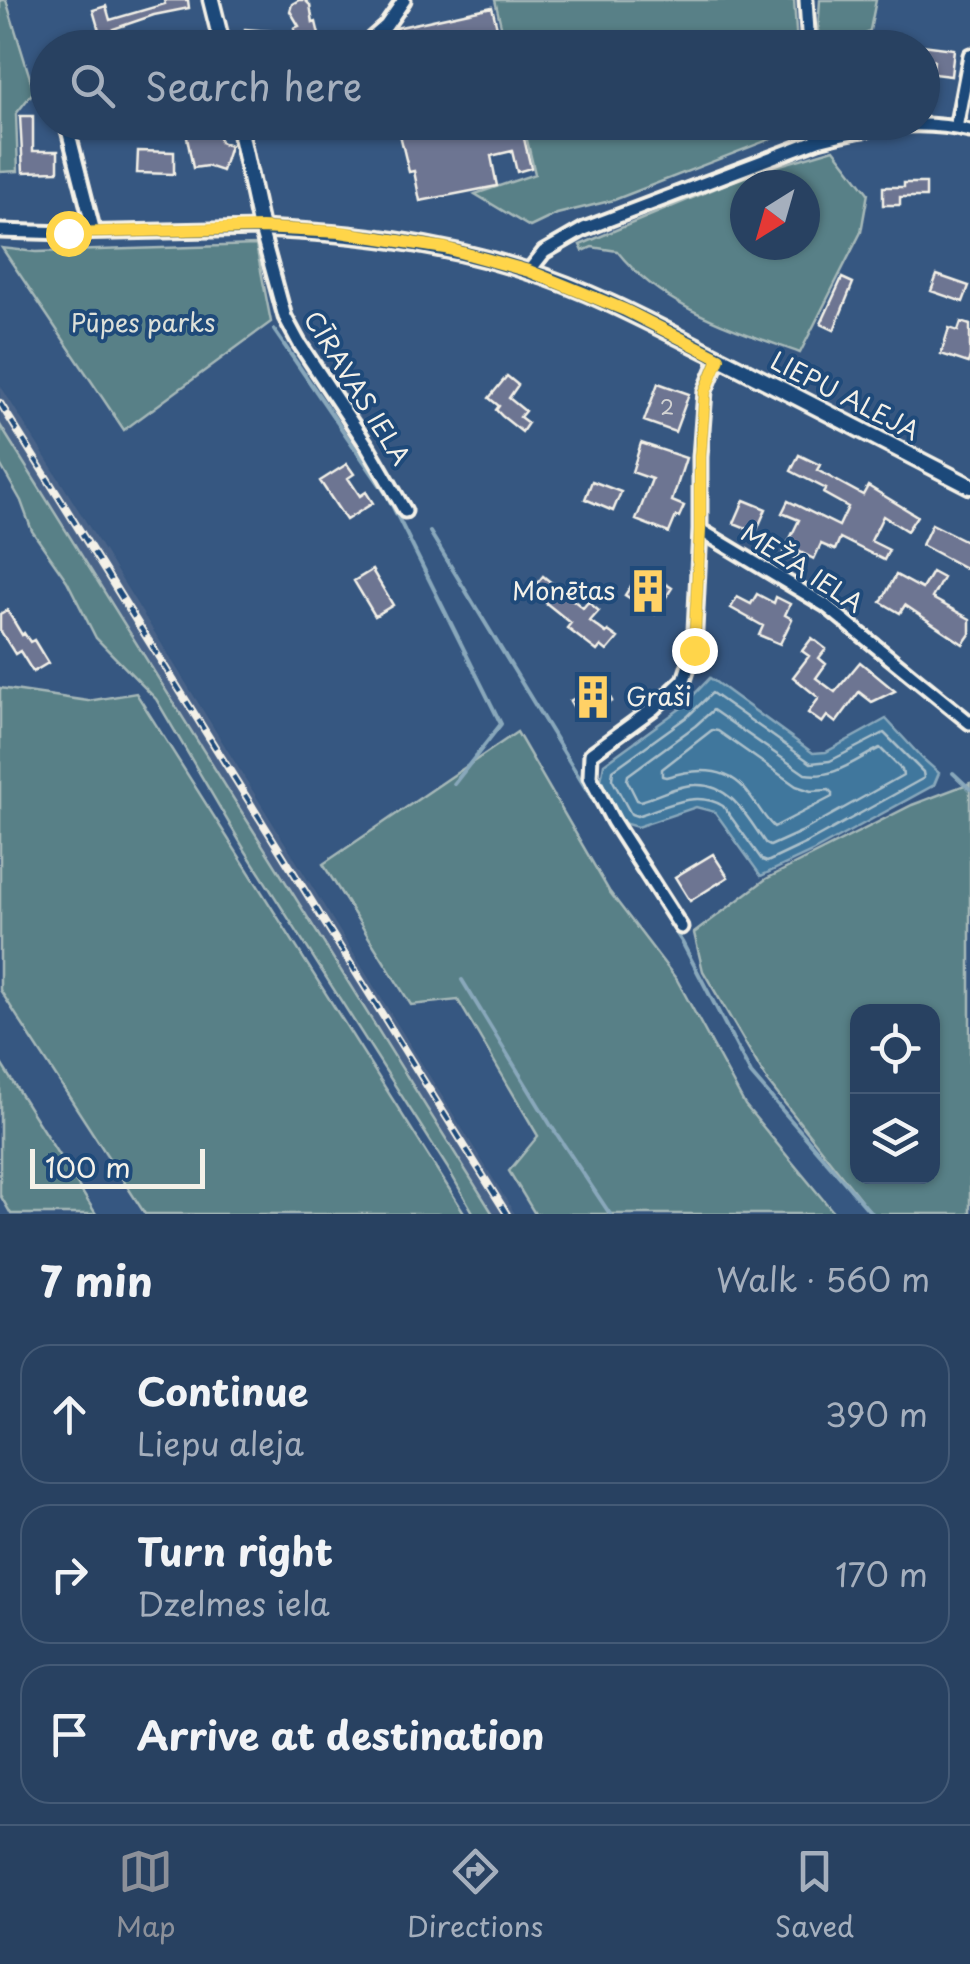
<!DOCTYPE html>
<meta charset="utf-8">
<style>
:root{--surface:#284161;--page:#344c6a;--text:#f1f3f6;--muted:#a5afbd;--line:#445a76;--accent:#8c9099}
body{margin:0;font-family:"Playpen Sans",sans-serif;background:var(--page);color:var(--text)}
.controls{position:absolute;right:30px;bottom:30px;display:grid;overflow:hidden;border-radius:20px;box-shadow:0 2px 8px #0004}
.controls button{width:90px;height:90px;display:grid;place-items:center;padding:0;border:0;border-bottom:2px solid var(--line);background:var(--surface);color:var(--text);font:50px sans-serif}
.compass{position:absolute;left:730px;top:170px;width:90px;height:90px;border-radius:50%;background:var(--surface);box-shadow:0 2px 8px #0004;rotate:217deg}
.scale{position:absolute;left:30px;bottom:25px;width:175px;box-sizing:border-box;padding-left:10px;border:5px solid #f4f1e8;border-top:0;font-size:28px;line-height:35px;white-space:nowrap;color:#f4f1e8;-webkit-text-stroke:8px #1f4a7a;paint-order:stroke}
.stop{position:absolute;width:30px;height:30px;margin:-22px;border:8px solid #ffd54a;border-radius:50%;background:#fff}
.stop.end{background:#ffd54a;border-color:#fff;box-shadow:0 2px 10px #0008}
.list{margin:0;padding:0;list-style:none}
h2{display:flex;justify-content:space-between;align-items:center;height:130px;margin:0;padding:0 40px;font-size:42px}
h2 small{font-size:32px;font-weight:400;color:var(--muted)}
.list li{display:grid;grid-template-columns:65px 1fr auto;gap:30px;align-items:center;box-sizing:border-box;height:140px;margin:0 20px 20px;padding:0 20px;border:2px solid var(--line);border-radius:30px}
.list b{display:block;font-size:38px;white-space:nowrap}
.list p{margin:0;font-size:32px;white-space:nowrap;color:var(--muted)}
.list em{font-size:32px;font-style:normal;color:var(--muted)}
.icon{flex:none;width:55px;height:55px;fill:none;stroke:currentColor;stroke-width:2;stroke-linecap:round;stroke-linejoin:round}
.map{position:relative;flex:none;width:970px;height:1214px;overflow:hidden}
.search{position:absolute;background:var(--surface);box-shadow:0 2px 8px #0004;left:30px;right:30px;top:30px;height:110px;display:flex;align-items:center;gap:25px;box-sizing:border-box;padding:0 35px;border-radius:55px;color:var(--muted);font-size:38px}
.sheet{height:610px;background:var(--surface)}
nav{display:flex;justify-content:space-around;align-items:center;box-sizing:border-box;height:140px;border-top:2px solid var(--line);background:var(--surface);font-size:28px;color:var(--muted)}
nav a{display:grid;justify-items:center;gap:5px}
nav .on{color:var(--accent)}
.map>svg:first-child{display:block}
</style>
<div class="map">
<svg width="970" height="1214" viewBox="0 0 970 1214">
<rect width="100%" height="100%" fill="#365781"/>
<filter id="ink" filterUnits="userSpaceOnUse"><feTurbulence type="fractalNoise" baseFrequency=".01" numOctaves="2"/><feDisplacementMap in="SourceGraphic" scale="20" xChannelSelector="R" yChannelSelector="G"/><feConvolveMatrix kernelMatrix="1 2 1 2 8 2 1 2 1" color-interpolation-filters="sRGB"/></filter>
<g filter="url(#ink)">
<path fill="#496388" d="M 0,385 L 86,522 L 515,1214 L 493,1214 L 236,806 L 0,425 Z"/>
<path fill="#598087" stroke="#a6b8b8" stroke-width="2.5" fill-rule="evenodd" d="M 0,0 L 6,0 L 34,91 L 16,114 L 18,171 L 0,172 Z
M 495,0 L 794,0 L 797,47 L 506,47 Z
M 820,0 L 876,0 L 870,30 L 852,47 L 817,47 Z
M 523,123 L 523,122 L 796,123 L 791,131 L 614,200 L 557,214 L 530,227 L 475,194 L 535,174 Z
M 834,149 L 868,193 L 861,232 L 800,353 C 734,329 663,309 617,251 L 592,247 L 583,251 L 580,245 L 747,175 ZM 745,185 L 805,185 L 805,245 L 745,245 Z
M 256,245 L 271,322 L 124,430 L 2,248 L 36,252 Z
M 0,425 L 493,1214 L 474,1214 L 447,1167 L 243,847 L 156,699 L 96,638 L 67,581 L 32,531 L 21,501 L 0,464 Z
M 0,688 L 88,701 L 136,693 L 465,1214 L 145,1214 L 0,990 Z
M 517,732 L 609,891 L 677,980 L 745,1105 L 835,1214 L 535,1214 L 509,1171 L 538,1136 L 458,1000 L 411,1005 L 323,864 Z
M 970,783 L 970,1214 L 872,1214 L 768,1082 L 703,971 L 694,933 L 766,879 L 912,805 ZM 858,1012 L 932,1012 L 932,1176 L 858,1176 Z
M 0,1062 L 96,1214 L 11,1214 L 0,1195 Z"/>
<path fill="#41779d" stroke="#89a8bb" stroke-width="2.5" d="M 710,678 L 813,753 L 826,752 L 886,719 L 922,758 L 939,773 L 934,785 L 812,852 L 761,876 L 715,812 L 696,807 L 637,827 L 623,823 L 601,780 L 604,764 L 681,708 Z"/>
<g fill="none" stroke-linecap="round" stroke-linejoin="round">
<path stroke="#acc0ca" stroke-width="2.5" d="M 712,693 L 811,763 L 830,761 L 884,733 L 923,772 L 924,778 L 807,843 L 767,862 L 762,860 L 723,806 C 696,789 665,807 637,816 L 631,814 L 612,779 L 613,770 L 688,716 Z
M 713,710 L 805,774 C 834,779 855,760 880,748 L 902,770 L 903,775 L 801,832 L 770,846 L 766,844 C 748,819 731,783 695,785 C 678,785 658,796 641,801 L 637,800 L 627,780 L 628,775 L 695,726 Z
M 712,730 L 718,731 L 796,786 L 811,791 L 829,790 L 832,793 L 832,797 L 774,827 C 762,816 755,800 744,788 C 723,765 692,769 666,777 L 662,776 L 662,769 Z"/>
<path stroke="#89a8bb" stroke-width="4" d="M 274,330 L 387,495 L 501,724 L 454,784
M 430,532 L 633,866
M 953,773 L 970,789
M 642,879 L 682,942 L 751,1074 L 872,1214
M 462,980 L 550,1124 L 610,1214"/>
</g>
<path fill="#6d7492" stroke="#f4f1e8" stroke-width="2.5" d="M 164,0 L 188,0 L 189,8 L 154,15 L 113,29 L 118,48 L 104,48 L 93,10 L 106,6 L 110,20 L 165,4 Z
M 299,0 L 305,0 L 310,5 L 313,23 L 316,22 L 320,39 L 298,44 L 294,28 L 299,26 L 290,11 L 292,4 Z
M 492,7 L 502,48 L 450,48 L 446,29 L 427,33 L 431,48 L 395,48 L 394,40 L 392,41 L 390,35 L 396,28 Z
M 245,29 L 281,32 L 279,46 L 244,46 Z
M 922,45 L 954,49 L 951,76 L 933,74 L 934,60 L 922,58 Z
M 20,116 L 33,116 L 33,151 L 58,151 L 58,171 L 23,172 Z
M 184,122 L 216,122 L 220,142 L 230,146 L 222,171 L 207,166 L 193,168 Z
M 397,122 L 520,122 L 531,168 L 517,172 L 512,151 L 491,156 L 497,186 L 420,201 L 414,171 L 409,172 Z
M 138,151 L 174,152 L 174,174 L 137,173 Z
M 904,183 L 926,183 L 926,197 L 900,197 L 900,205 L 883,205 L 883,187 L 904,187 Z
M 937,275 L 969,286 L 963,302 L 931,291 Z
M 842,278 L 853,283 L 834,330 L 821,324 Z
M 961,322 L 970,325 L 970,356 L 968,363 L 941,354 L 949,328 L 958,331 Z
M 507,376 L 518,385 L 509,398 L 525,411 L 520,417 L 528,423 L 522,432 L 502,416 L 496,410 L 499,406 L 489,398 Z
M 658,383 L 689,394 L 675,432 L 644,421 Z
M 641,443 L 686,458 L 672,501 L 684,506 L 679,517 L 676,516 L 669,533 L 636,520 L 652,479 L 632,472 Z
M 799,455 L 820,465 L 817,470 L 863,495 L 868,486 L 917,516 L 907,531 L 883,516 L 871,541 L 889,550 L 884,560 L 840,538 L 835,550 L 821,544 L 814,559 L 800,552 L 797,559 L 783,553 L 799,520 L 782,513 L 788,501 L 839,526 L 848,507 L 823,493 L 826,489 L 791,471 Z
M 347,464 L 354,474 L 348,478 L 360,496 L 366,492 L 373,503 L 346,520 L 320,481 Z
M 592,481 L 621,492 L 613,511 L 585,499 Z
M 744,500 L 766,509 L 756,532 L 734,523 Z
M 932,524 L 970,543 L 970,560 L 965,568 L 922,545 Z
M 642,569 L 672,588 L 655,614 L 625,595 Z
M 372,570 L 393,605 L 375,616 L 354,581 Z
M 932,572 L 943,578 L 932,598 L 970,619 L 970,634 L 963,644 L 905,605 L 900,613 L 881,602 L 896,575 L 922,589 Z
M 543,576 L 583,608 L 588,602 L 599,611 L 590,621 L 606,633 L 608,631 L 618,638 L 607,651 L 601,646 L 597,651 L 567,628 L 571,623 L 531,591 Z
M 757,594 L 774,603 L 776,597 L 790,604 L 785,615 L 792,619 L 780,644 L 759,635 L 763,626 L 731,608 L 737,597 L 751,604 Z
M 7,610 L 22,635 L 24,633 L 30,642 L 34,640 L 48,663 L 33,672 L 20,651 L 15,654 L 0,630 L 0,614 Z
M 812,638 L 826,649 L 819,658 L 826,664 L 816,678 L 835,692 L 860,662 L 895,691 L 872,702 L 859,692 L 836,723 L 827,716 L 822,723 L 808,713 L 819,698 L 793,677 L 809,656 L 802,651 Z
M 600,678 L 612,701 L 580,718 L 570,701 L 582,694 L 580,689 Z
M 713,854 L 728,877 L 690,901 L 675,877 Z"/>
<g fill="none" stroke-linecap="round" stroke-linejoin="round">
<g stroke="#f4f1e8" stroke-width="19">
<path id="minor" d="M 806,0 L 809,48
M 361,48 L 386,26 L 404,0
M 66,122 L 94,232
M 814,122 L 818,140
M 956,128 L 970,55
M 0,231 L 68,233 L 261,229 L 285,317 L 299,343 L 368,447 L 405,511
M 529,271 L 544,252 L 584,229 L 818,140 C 867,127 920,118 970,131
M 700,530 L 825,605 L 970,723
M 681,927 L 613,821 L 590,777 L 591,754 L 654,708 L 684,680 L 694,650 L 700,530 L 700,457 L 705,391 L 719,357"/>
</g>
<g stroke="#f4f1e8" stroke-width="21">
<path id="tertiary" d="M 211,0 L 223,48
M 238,122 L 261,229 C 353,233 436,242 524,270 C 589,290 651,323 712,354 C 798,397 884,442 970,486"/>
</g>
<use href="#minor" stroke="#1f4a7a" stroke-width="11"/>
<use href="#tertiary" stroke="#1f4a7a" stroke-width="14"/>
<g stroke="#f4f1e8" stroke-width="8">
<path id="rail" d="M 0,403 L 507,1214"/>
</g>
<use href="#rail" stroke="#1f4a7a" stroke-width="4" stroke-dasharray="11" stroke-linecap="butt"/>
</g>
</g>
<g fill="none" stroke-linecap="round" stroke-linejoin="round" filter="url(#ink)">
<path stroke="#ffd54a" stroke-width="12" d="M 68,233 L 261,228 L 340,232 L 445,248 L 529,271 L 625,310 L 719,358 L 705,392 L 700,457 L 700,530 L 694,650"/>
</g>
<defs>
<g id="building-bare" transform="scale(3.45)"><path d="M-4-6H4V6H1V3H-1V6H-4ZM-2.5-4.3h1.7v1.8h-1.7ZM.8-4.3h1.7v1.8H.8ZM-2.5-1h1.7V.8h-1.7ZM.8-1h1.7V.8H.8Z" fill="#ffd166" stroke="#1f4a7a" stroke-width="2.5" paint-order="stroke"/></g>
</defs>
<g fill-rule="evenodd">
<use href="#building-bare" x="648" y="591"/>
<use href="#building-bare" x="593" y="697"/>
</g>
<g text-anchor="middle" stroke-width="8" stroke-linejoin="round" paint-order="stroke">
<g font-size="20" fill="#d2d2d2">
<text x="667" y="415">2</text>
</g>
<g font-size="25" fill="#dde0d9" stroke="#1f4a7a">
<text x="143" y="332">Pūpes parks</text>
</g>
<g font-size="25" fill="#f4f1e8" stroke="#1f4a7a">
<text transform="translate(357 388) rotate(58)" y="9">CĪRAVAS IELA</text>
<text transform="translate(845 396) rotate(27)" y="9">LIEPU ALEJA</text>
<text transform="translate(802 568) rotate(33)" y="9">MEŽA IELA</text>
</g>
<g font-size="25" fill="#f4f1e8" stroke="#1f4a7a" text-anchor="end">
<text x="615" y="600">Monētas</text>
<text x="626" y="706" text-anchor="start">Graši</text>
</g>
</g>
</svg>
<div class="controls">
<button><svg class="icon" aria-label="locate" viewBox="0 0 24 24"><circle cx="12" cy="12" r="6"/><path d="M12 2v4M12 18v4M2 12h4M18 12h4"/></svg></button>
<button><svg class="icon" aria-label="layers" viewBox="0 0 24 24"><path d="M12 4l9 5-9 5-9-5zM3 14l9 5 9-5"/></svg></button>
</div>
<svg class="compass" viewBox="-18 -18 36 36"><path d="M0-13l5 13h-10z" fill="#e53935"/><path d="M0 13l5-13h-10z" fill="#a5afbd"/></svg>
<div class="scale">100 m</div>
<div class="stop" style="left:68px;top:233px"></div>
<div class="stop end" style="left:694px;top:650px"></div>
<div class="search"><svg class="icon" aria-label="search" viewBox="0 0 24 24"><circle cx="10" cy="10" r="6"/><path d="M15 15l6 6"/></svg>Search here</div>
</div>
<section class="sheet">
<h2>7 min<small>Walk · 560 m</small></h2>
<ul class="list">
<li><svg class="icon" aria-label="ahead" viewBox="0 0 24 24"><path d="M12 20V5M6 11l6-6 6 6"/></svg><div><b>Continue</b><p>Liepu aleja</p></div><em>390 m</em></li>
<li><svg class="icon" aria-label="right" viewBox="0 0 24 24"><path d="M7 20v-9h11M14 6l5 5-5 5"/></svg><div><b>Turn right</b><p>Dzelmes iela</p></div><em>170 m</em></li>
<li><svg class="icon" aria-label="arrive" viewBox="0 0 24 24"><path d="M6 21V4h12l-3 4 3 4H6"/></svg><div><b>Arrive at destination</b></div></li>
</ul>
</section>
<nav>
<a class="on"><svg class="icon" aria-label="map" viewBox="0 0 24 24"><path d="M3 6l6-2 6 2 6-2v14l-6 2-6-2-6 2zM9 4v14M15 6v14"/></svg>Map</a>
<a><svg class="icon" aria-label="directions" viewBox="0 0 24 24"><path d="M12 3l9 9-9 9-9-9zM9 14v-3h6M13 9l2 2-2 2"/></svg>Directions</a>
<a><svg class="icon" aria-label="saved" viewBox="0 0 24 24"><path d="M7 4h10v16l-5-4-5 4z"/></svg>Saved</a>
</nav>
